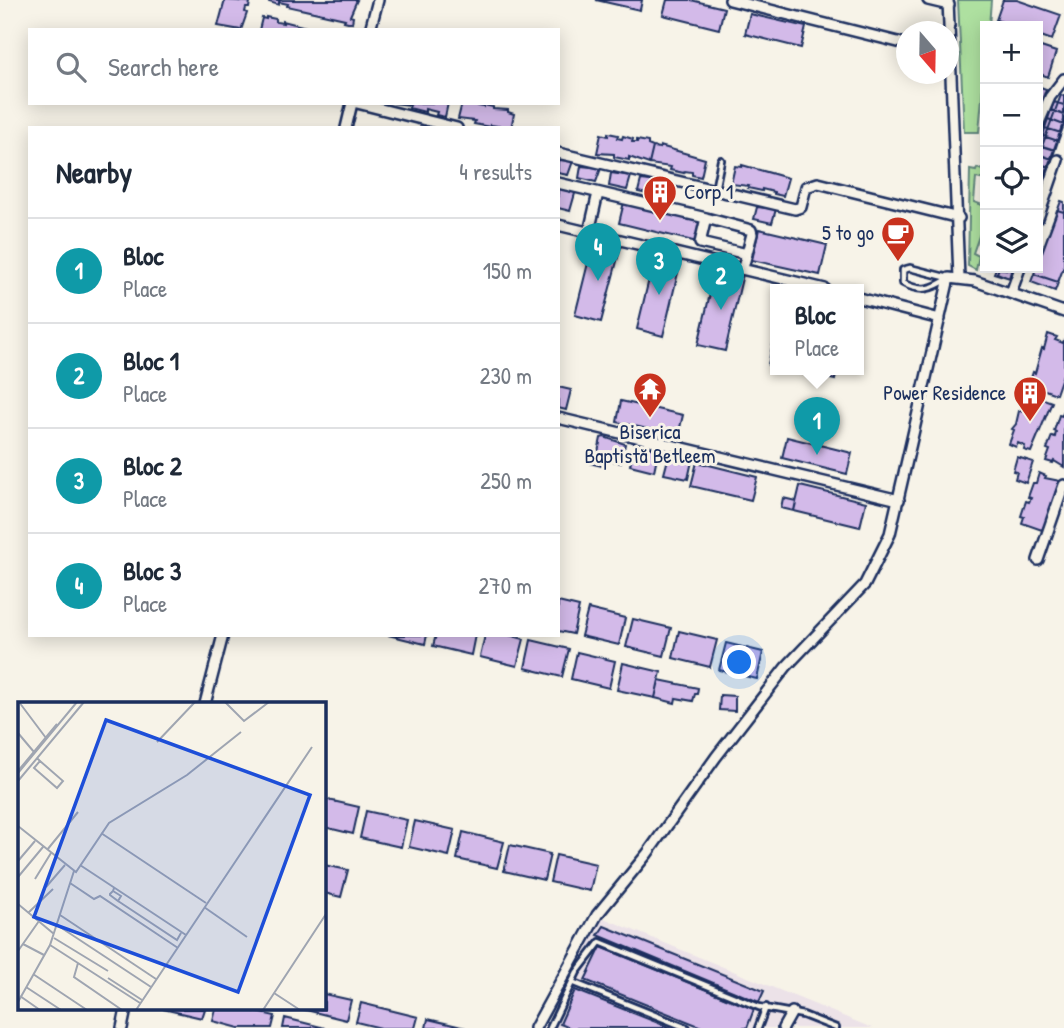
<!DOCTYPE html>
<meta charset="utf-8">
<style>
:root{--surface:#fff;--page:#f6f6f7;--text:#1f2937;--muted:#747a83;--line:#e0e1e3;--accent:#ea580c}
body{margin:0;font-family:"Patrick Hand",sans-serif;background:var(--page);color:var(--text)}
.controls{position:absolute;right:21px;top:21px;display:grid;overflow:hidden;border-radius:0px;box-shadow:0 4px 18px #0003}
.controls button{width:63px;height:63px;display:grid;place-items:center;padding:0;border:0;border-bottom:2px solid var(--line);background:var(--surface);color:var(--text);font:35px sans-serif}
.compass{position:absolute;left:896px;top:21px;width:63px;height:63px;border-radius:50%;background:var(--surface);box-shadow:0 4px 18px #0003;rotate:160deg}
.you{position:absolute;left:740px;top:663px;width:24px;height:24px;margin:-18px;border:5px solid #fff;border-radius:50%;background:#1a73e8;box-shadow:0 0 0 10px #1a73e833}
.badge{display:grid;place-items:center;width:46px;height:46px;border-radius:50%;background:var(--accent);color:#fff;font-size:23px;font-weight:700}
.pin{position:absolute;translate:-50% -58px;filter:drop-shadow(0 2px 4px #0008)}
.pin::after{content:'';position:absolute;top:37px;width:24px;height:21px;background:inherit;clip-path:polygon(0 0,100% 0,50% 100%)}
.popup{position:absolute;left:770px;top:284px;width:94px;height:91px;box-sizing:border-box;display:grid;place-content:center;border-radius:0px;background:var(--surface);filter:drop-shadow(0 2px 5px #0005);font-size:23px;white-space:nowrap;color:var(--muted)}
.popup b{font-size:26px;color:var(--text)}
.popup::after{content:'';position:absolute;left:50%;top:100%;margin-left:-14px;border:14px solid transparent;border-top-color:var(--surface)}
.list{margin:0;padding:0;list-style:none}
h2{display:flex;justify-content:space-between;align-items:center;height:91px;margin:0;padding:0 28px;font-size:30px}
h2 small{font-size:23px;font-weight:400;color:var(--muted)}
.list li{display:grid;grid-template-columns:46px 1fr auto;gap:21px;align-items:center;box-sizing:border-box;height:105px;padding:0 28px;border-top:2px solid var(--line)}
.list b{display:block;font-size:26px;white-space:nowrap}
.list p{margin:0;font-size:23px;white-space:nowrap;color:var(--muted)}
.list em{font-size:23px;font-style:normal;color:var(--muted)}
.icon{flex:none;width:38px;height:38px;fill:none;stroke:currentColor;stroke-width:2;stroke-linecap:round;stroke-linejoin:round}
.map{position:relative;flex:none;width:1064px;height:1028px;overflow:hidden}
.search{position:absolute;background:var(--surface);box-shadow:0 4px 18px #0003;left:28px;top:28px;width:532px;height:77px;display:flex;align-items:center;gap:18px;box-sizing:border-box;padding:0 24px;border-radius:0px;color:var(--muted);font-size:26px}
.panel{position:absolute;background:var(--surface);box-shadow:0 4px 18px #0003;left:28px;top:126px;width:532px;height:511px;border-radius:0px}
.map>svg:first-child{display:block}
</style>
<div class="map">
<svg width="1064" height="1028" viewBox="0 0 1064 1028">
<rect width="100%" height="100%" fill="#f7f3e8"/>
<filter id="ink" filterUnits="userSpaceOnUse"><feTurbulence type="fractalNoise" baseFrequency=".0143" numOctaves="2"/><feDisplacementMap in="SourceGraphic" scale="14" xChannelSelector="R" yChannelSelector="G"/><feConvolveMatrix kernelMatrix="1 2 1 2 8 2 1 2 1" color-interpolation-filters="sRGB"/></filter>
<g filter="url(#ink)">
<path fill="#ece2e8" d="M 601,917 L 872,1028 L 544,1028 Z"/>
<path fill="#aee0a0" stroke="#64887f" stroke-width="2" d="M 958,0 L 991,0 L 989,26 L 985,26 L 985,63 L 979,132 L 964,132 Z
M 977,168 L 985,171 L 985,180 L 976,178 L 974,202 L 985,206 L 985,219 L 973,253 L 979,256 L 976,270 L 968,266 L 970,170 L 976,171 Z"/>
<path fill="#d3bae9" stroke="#1b2f5e" stroke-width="2" d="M 225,0 L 250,2 L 249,8 L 246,8 L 245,12 L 247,13 L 241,30 L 218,26 Z
M 270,0 L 357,0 L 350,16 L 353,17 L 352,23 L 344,21 L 345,19 L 287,6 L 288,4 L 279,2 L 279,5 L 269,2 Z
M 596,0 L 642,0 L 640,10 Z
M 667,0 L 691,0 L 724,8 L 719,29 L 663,15 Z
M 1003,0 L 1017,0 L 1061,15 L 1052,40 L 1038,35 L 1038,26 L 1014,26 L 996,20 Z
M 750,14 L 806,27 L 801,48 L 745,34 Z
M 266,17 L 276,19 L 276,22 L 283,23 L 283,21 L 318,30 L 259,30 L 262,18 L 266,19 Z
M 1038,46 L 1056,52 L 1048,77 L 1038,73 Z
M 1038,86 L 1046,89 L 1042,100 L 1038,98 Z
M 1061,95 L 1064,96 L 1064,120 L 1042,184 L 1038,182 L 1038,157 Z
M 1054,102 L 1064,105 L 1064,115 L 1051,110 Z
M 393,103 L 448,103 L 445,117 L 436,115 L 437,112 L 425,109 L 425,112 L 409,108 L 410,105 Z
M 462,103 L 479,103 L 478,106 L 484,107 L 484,105 L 493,107 L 493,109 L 508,110 L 508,112 L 514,114 L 511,128 L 490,125 L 490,127 L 474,124 L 475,121 L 458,119 Z
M 1051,110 L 1064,115 L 1064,125 L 1048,119 Z
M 1048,119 L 1064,125 L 1061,133 L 1045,128 Z
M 1045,128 L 1061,133 L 1058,141 L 1043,136 Z
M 608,133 L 618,135 L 617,138 L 622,139 L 623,136 L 633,139 L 632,142 L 637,142 L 637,140 L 648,142 L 648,145 L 653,147 L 649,164 L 629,157 L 629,160 L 614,157 L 614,154 L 597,153 L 601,134 L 608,136 Z
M 1043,136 L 1058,141 L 1055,150 L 1039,145 Z
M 1039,145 L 1055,150 L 1052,159 L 1038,154 Z
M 660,146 L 705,159 L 701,177 L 692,175 L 692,172 L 685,171 L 684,173 L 670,170 L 671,167 L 649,164 L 653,147 L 660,148 Z
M 1038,154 L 1052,159 L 1049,167 L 1038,163 Z
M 558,160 L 573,161 L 568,175 L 558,173 Z
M 1038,163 L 1049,167 L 1046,175 L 1038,173 Z
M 742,165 L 788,178 L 783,196 L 774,194 L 774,192 L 762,189 L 762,191 L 748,188 L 749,186 L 731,184 L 735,166 L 742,167 Z
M 581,166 L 601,168 L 596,182 L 579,178 Z
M 611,173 L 631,176 L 627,190 L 609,186 Z
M 641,180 L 660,182 L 656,196 L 638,192 Z
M 558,185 L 576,190 L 570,211 L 558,208 Z
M 1061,201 L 1064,202 L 1064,266 L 1055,291 L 1031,282 Z
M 624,202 L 702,220 L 697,242 L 619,223 Z
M 757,207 L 776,209 L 772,223 L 754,219 Z
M 1057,210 L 1064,212 L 1064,266 L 1058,282 L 1034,274 Z
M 759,229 L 827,245 L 820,275 L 752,260 Z
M 594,239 L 621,246 L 601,322 L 575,315 Z
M 655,254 L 681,260 L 663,336 L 637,329 Z
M 716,268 L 743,274 L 725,351 L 698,345 Z
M 996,268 L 1013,270 L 1010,278 L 994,273 Z
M 999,268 L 1012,268 L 1009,278 L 997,273 Z
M 775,334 L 775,366 L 768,365 Z
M 1048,334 L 1057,337 L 1055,340 L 1063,343 L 1064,340 L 1064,371 L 1056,394 L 1031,385 L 1030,381 L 1033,372 L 1035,373 L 1042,348 L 1044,349 Z
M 788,369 L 837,369 L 835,380 Z
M 558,387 L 571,390 L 566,410 L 558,408 Z
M 1027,393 L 1052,402 L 1031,452 L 1024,450 L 1025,446 L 1018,443 L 1016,447 L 1009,444 L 1014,430 L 1012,429 L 1016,424 L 1019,411 L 1021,411 L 1024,396 Z
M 621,401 L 683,415 L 678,436 L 617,422 Z
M 1063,412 L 1064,412 L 1064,467 L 1054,461 L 1053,463 L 1046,461 L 1050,450 L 1047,449 L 1052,436 L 1055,437 L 1056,432 L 1054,431 L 1059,415 L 1062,416 Z
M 604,437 L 625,444 L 621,463 L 597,457 L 601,438 Z
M 787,437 L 852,453 L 847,474 L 782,458 Z
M 637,445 L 656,449 L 658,452 L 654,471 L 630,465 L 635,446 Z
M 672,454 L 691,458 L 692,461 L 688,479 L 664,474 L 669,455 Z
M 590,457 L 603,460 L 602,466 L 589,463 Z
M 1017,457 L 1033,462 L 1026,483 L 1015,479 L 1017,472 L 1013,471 Z
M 697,462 L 757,477 L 751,500 L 691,486 Z
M 1039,473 L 1046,476 L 1045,478 L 1060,481 L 1056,491 L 1058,491 L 1050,509 L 1052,510 L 1042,530 L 1022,523 L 1024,517 L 1021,516 L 1026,501 L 1029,502 L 1031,498 L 1028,497 L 1033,483 L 1036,483 Z
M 800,486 L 866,502 L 860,527 L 794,511 Z
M 783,498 L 796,501 L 794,511 L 781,508 Z
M 558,602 L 579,607 L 573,634 L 558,631 Z
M 588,609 L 625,618 L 619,645 L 581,636 Z
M 633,619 L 671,628 L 664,656 L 626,647 Z
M 679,631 L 717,640 L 710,667 L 673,658 Z
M 388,635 L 427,635 L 425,644 Z
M 436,635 L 475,635 L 471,655 L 433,646 Z
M 485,635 L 509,635 L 524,639 L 517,666 L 480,657 Z
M 531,640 L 569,649 L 562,677 L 525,668 Z
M 726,643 L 763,652 L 757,679 L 719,670 Z
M 577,652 L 615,661 L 609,688 L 571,679 Z
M 623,663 L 661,672 L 655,698 L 617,690 Z
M 659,680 L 698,688 L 697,694 L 695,694 L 693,701 L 676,698 L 675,703 L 655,698 Z
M 720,695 L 735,696 L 735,711 L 719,710 Z
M 324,799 L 359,807 L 353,834 L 324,827 Z
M 366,811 L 407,820 L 401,847 L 360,838 Z
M 415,821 L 455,830 L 449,856 L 409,847 Z
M 463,832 L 504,842 L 497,868 L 457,859 Z
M 510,845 L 550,854 L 544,880 L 504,871 Z
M 556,855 L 596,864 L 590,891 L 550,882 Z
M 324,865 L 348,870 L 341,897 L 324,893 Z
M 604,926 L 764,991 L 759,1002 L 598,935 Z
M 601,947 L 754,1009 L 747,1028 L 704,1028 L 585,980 Z
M 575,990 L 671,1028 L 570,1028 L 560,1024 Z
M 324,994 L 351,1000 L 346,1020 L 302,1009 L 324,1009 Z
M 361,1003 L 418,1017 L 415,1028 L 381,1028 L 356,1022 Z
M 163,1009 L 205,1009 L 202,1018 Z
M 216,1009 L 244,1009 L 275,1016 L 272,1028 L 239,1028 L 213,1021 Z
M 285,1018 L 325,1028 L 283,1028 Z
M 428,1019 L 466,1028 L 426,1028 Z"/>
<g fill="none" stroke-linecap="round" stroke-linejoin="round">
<g stroke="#1b2f5e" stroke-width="10">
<path id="lane" d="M 715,190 L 721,160
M 910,268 L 949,278 C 933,289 921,293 903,283 L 903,270 Z
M 572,982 L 687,1028
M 550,1028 L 577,972 L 600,942 L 759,1007 L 803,1015 L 836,1028
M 758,1028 L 766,1007"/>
</g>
<g stroke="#1b2f5e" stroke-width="14">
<path id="street" d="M 730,0 L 906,44
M 928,0 L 949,5
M 948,0 L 959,278
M 370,30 L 378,0
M 357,103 L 457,128
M 1038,125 L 1050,97 L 1064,79
M 346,128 L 352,103
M 558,153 L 795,209 L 801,207 L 806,187 L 818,183 L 959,218
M 558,183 L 706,218
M 1038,218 L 1058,160
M 558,225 L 825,289
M 589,232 L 598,193
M 743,268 L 752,234 L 751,230 L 706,218 L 700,243 L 747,254
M 1011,293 L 1020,268
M 859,298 L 940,319
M 558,418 L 899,500
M 1038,560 L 1064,485
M 205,704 L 223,635
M 122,1028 L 126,1009
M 535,1028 L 597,915 L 647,854 L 716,757 L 786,667 L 865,584 L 890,534 L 949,278 L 975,281 L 1064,312
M 783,1028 L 792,1012"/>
</g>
<use href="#lane" stroke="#f7f3e8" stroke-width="4.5"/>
<use href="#street" stroke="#f7f3e8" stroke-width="9"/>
</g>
</g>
<defs>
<g id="building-pin" transform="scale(1.75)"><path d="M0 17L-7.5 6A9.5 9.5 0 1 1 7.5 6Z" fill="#c8321e" stroke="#f7f3e8"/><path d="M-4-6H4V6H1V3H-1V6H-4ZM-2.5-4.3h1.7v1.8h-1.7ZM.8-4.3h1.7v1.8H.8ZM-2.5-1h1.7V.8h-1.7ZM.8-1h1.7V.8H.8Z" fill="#fff"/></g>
<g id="cafe-pin" transform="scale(1.75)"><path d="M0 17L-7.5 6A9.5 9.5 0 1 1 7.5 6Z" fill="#c8321e" stroke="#f7f3e8"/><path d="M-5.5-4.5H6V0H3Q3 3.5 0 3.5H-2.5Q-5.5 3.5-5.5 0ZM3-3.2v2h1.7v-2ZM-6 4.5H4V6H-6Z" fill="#fff"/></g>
<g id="temple-pin" transform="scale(1.75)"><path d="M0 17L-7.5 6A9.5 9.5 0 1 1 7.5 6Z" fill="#c8321e" stroke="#f7f3e8"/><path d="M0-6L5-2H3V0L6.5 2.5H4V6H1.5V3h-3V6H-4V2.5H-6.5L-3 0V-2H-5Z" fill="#fff"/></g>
</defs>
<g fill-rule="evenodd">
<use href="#building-pin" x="660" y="192"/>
<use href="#cafe-pin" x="898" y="233"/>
<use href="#temple-pin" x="650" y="389"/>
<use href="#building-pin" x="1030" y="393"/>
</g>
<g text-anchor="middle" stroke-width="6" stroke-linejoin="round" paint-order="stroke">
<g font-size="21" fill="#1b2f5e" stroke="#f7f3e8" text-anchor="end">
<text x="684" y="199" text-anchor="start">Corp 1</text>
<text x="874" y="240">5 to go</text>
<text x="1006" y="400">Power Residence</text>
<text x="650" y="439" text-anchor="middle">Biserica<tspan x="650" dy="24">Baptistă Betleem</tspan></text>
</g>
</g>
<g transform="translate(18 702)">
<rect width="308" height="308" fill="#f7f3e8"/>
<path fill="none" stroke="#9fa5b1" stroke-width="2" d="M 1,0 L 28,36M 207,0 L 226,19 L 251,0M 0,31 L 16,50M 139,40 L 177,0M 19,56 L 22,59 L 16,66 L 39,86 L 45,79 L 22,59M 0,69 L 39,22M 0,71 L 59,0M 0,79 L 66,0M 0,124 L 58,170 L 91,121 L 169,73 L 223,30M 83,131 L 188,201M 29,148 L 60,110M 0,159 L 17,139M 62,163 L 168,233M 0,175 L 25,145M 17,177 L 33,151M 52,181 L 76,197 L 82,194 L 160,246M 28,185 L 47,163M 95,189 L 103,194 L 100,199 L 92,193 L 92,192 L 95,189 L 96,186M 100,199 L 159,238 L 163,231M 0,202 L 36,232M 186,205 L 229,235M 10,211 L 35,187M 42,213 L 138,277M 39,223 L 133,285M 36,236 L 90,269M 5,242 L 26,253M 32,243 L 122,301M 0,249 L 21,219M 60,261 L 56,275 L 104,308M 15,272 L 69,308M 90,276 L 124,298M 8,285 L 43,308M 256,291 L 282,308M 2,294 L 22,308M 0,300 L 32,243 L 56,169M 118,308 L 294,45M 245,308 L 308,212"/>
<path fill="#1d4ed8" fill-opacity="0.15" stroke="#1d4ed8" stroke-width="3.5" d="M 88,18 L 292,93 L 220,290 L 16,215 Z"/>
<rect width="308" height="308" fill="none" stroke="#1b2f5e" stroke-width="3.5"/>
</g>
</svg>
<div class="controls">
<button>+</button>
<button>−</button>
<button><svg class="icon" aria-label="locate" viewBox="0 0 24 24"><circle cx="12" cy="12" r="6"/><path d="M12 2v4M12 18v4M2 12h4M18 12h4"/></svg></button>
<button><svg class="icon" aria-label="layers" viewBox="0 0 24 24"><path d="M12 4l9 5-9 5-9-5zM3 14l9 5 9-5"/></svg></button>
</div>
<svg class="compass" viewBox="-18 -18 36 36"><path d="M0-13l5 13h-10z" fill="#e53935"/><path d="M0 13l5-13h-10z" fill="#747a83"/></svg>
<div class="you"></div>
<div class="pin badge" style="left:817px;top:455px;background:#0f9aa8">1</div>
<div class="popup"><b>Bloc</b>Place</div>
<div class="pin badge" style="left:721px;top:310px;background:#0f9aa8">2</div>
<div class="pin badge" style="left:659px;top:295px;background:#0f9aa8">3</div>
<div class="pin badge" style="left:598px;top:281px;background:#0f9aa8">4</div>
<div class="search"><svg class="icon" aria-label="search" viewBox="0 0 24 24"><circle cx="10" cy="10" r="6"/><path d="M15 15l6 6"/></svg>Search here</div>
<section class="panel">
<h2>Nearby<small>4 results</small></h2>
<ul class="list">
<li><span class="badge" style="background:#0f9aa8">1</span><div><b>Bloc</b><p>Place</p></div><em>150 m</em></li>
<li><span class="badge" style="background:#0f9aa8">2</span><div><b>Bloc 1</b><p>Place</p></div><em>230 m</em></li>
<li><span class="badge" style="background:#0f9aa8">3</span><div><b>Bloc 2</b><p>Place</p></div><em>250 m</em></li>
<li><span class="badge" style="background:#0f9aa8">4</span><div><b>Bloc 3</b><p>Place</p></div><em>270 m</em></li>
</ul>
</section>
</div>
